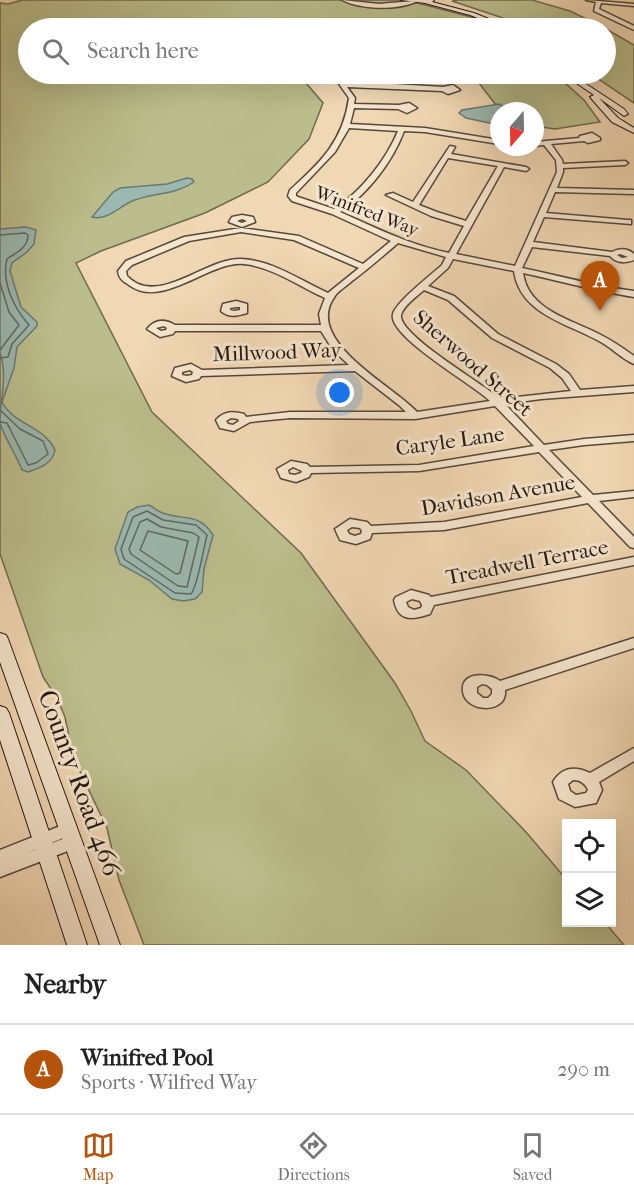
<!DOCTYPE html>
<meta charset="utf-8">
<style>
:root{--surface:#fff;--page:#f2f2f2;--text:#222;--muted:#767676;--line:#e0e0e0;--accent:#b45309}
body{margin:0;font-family:"IM FELL French Canon",serif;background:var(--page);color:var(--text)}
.controls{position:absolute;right:18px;bottom:18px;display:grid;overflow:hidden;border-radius:0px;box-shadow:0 6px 24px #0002}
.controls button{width:54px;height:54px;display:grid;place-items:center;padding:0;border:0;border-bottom:2px solid var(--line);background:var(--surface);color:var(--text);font:30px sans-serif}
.compass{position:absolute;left:490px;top:102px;width:54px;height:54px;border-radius:50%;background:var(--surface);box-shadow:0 6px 24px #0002;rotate:200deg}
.you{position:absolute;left:340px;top:393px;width:21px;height:21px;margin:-15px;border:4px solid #fff;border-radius:50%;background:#1a73e8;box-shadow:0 0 0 9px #1a73e833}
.badge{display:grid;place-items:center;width:39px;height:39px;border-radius:50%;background:var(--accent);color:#fff;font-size:20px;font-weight:700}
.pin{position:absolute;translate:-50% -50px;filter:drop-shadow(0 2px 3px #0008)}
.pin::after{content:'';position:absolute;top:32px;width:21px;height:18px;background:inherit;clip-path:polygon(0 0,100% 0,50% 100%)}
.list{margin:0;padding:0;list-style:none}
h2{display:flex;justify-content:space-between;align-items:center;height:78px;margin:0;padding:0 24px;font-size:26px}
h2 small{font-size:20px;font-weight:400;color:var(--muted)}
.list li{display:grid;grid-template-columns:39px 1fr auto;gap:18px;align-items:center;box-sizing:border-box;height:90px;padding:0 24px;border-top:2px solid var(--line)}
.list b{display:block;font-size:22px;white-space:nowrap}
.list p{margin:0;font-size:20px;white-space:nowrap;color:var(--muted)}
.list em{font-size:20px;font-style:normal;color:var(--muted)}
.icon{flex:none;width:33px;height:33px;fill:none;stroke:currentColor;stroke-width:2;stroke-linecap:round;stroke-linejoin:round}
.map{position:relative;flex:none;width:634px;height:945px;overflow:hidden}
.search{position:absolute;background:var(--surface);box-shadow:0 6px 24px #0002;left:18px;right:18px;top:18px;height:66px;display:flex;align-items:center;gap:15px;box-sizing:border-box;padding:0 21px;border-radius:33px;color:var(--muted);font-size:22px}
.sheet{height:168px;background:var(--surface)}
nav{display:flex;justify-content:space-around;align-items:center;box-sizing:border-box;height:84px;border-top:2px solid var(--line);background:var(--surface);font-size:16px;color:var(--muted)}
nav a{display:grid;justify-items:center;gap:3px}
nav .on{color:var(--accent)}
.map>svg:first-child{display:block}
</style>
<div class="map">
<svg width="634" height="945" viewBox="0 0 634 945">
<rect width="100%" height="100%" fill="#f1d8b4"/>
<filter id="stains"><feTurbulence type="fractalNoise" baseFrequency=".00333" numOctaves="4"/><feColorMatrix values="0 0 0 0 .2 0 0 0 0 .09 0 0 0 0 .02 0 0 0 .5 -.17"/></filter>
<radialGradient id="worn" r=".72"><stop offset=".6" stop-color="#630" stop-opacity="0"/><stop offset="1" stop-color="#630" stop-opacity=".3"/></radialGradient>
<path fill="#bbbe8c" stroke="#706b50" stroke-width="1.5" d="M 22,0 L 406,0 L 475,18 L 498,28 L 402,28 L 394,22 L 371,23 L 359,28 L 28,28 L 28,74 L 309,74 L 306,83 L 323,103 L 309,139 L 268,182 L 205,213 L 101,251 L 76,263 L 152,412 L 301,553 L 395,683 L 411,711 L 425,741 L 466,770 L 526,832 L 566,879 L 566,922 L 605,923 L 624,945 L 144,945 L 119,880 L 107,828 L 73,757 L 65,717 L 57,698 L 43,677 L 0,554 L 0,3 L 8,4 Z
M 458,0 L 532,0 L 570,11 L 605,28 L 527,28 L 500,17 L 452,1 Z
M 606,29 L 634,45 L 634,103 L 591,74 L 606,74 Z
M 472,74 L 555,74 L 584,100 L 600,122 L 555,129 L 535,126 L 535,111 L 512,111 L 496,105 Z"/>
<path fill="#9bb9b1" stroke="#6b7972" stroke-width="1.5" d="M 499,104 L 512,111 L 499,111 L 499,125 L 466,118 L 459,113 L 462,110 Z
M 187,178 L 192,179 L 194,182 C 174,196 151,192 130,202 C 118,208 106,221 92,217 L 113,192 L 120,188 L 167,184 Z
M 26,227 L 36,230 L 34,244 L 27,252 L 12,263 L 10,271 L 21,307 L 37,322 L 37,326 L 17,347 L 14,368 L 2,402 C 14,425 44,426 55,450 C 53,463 40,468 28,472 L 22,470 C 18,458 2,433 0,423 C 0,399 8,376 0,353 L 0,229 Z
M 149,505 C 155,508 160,513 166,514 C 187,520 200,514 213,535 L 204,569 L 202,592 L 195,599 L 183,601 L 172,599 L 149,580 L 120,564 L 115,549 L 128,512 L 137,507 Z"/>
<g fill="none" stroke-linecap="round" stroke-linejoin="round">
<path stroke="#606862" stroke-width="1.5" d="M 0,235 L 25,233 L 28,235 C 28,248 16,253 7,259 C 1,282 14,308 29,325 L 12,344 L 8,357 L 0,358
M 0,283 L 9,312 L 19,325 L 0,350
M 0,410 L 20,429 L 43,441 L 48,454 L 36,463 L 28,465 L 7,423 L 0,422
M 147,511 L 163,520 L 196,525 L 207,535 C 204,547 197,588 191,594 L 175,593 L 124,559 L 121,549 L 133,517 Z
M 147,519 L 161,527 L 193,533 L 199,537 L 187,587 L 178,586 L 131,554 L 129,549 L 140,522 Z
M 148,531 L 188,541 L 180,573 L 176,574 L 140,550 Z"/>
<g stroke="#57483b" stroke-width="3">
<path id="street" d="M 342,0 L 379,4 L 414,1 L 416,2 C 396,10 362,10 342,0 Z
M 586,0 L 634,4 L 634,6 L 601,3 L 599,9 L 634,26 L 634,30 L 594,11 L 596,2 Z
M 332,74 L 338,74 L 344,83 L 378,83 L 443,87 L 453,85 L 460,90 L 448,94 L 442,91 L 347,87 L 355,98 L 354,104 L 399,105 L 409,103 L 417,108 L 407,113 L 398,109 L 354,108 L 350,124 L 425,128 L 499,140 L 499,144 L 425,132 L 404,131 C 393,161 368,194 340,212 C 376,228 410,245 449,253 L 464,226 L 431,216 L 386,195 L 393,193 L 413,202 L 450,146 L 455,147 L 451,154 L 526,167 L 529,169 L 526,171 L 504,167 L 456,254 L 515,266 L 557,172 L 556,160 L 544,145 L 535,146 L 535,142 L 579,138 L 580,136 L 592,133 L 600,138 L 600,140 L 588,143 L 584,141 L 551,144 L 562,160 L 563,164 L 625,161 L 628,163 L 625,165 L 563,168 L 563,172 L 557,188 L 634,190 L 634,194 L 555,192 L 546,213 L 628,220 L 631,220 L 631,224 L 544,217 L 533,242 L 612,252 C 619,248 628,248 634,254 L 634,260 C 626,263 617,264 610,256 L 532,247 L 522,268 C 560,276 596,286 634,291 L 634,297 C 596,291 560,281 523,273 C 528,310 570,319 599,334 C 611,340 623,348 634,356 L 634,364 C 622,359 611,347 599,341 C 567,323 520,314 514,271 L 453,259 L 448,268 L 428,286 L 454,296 L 498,334 L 556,364 L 569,374 L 580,390 L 634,386 L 634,392 L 541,399 L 505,404 L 544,445 L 584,439 L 634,435 L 634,441 L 584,445 L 549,450 L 593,495 L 634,491 L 634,497 L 599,501 L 634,537 L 634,548 L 630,547 L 588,503 L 444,530 L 372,533 L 370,539 L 356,544 L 340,540 L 335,529 L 350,519 L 367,522 L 371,526 L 444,522 L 582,497 L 539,452 L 419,471 L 311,473 L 309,477 L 296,482 L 281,478 L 277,469 L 291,461 L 307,464 L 310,467 L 419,465 L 534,446 L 495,406 L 415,419 L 290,418 L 250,422 L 234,431 L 220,428 L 216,420 C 224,411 233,411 244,414 L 246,417 L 290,412 L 406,412 L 400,406 L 355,371 L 201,376 L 199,379 L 186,382 L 172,376 L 175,368 L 191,364 L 202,370 L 349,365 L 333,350 L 321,331 L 175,331 L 173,334 L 160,337 L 147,329 C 155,319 165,319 175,325 L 321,325 L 319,314 L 325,298 C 300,287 273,267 244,264 C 208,261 163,310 129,285 C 123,281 119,279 118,271 L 126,261 L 184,237 L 241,228 L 299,236 L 363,264 L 391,241 L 332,214 L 292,201 L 288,196 L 290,190 C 321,162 343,141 349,98 ZM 349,128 L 398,131 C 386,160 361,192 334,209 L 298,197 L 296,196 L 296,193 L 335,152 ZM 448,158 L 498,166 L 466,221 L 437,212 L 419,205 ZM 241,232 L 294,240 L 359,268 L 328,293 C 301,281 272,260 241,259 C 209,258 169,297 138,284 C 134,282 130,279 127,276 L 126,271 L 132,265 L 189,241 ZM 398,243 L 446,257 L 442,265 C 432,274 396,302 393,314 C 387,336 474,385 490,401 L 417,412 C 392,385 302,340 335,296 C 339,290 347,286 352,281 C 368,269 383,256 398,243 ZM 620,254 L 628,257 L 622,258 L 617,255 ZM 424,290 L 448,300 L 492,338 L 550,368 L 562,378 L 571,391 L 500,399 C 484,384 398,335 401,315 C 403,306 417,296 424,290 ZM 164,326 L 167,328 L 166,330 L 161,331 L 156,328 ZM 190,370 L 193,372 L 192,375 L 187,376 L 182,375 L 182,372 ZM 231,418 L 238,419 L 239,421 L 233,425 L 228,424 L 226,421 ZM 293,467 L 302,471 L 301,473 L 295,475 L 289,474 L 288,470 ZM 352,527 L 360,528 L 362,531 L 361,534 L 355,536 L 349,534 L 347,530 Z
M 242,215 L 253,217 L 255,222 L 242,227 L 229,222 L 232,217 ZM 242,219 L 247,221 L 242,223 L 237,221 Z
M 236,301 L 247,304 L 247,313 C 237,316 229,318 221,311 L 223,304 ZM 236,307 L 240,307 L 240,310 L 234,311 L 230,310 L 230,308 Z
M 634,557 L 634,565 L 434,605 L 430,614 C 412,620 398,622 394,600 L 396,597 L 411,590 L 429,595 L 431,597 ZM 412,599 L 420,601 L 422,605 L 421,608 L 414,610 L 408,607 L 406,602 Z
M 634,638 L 634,648 L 505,690 C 508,716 459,713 463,686 C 466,671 491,674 500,681 ZM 482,684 L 487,685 L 492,689 L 492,694 L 488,698 L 483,698 L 477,693 L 477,687 Z
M 634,748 L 634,761 L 599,782 L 602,790 L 596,803 L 575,807 L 559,799 L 553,782 C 562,767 575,766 590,773 ZM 573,780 C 580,780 585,783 588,790 L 586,793 L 576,795 L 570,791 L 568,784 Z
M 68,823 L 73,824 L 75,829 L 73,834 L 24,854 L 73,835 L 78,837 L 80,842 L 78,847 L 0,877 L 0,850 Z"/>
</g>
<g stroke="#241813" stroke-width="2">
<path id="secondary" d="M 401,0 L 434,0 L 432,2 L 474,13 L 511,28 L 503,28 L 470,15 L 425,3 Z
M 563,74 L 571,74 L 624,109 L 628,114 L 624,116 L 599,98 L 618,118 L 634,128 L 634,133 L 612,122 L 590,97 L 594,95 Z
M 0,633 L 6,635 L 8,639 L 120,945 L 100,945 L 0,662 Z
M 0,706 L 6,708 L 9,713 L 87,945 L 67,945 L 0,740 Z"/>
</g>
<use href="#street" fill="#f6e6ce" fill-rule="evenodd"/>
<use href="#secondary" fill="#f6e6ce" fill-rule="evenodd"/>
</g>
<g text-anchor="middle" stroke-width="6" stroke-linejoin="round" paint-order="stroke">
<g font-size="18" fill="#241813" stroke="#f6e6ce">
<text transform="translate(367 211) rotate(21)" y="6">Winifred Way</text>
</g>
<g font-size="21" fill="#241813" stroke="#f6e6ce">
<text transform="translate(277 352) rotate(-2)" y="7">Millwood Way</text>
<text transform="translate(473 363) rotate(41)" y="7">Sherwood Street</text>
<text transform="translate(450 441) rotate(-8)" y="7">Caryle Lane</text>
<text transform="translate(498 495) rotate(-10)" y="7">Davidson Avenue</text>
<text transform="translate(527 562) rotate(-11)" y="7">Treadwell Terrace</text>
</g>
<g font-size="26" fill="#241813" stroke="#f6e6ce">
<text transform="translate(80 783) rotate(70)" y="9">County Road 466</text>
</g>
</g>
<rect width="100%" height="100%" filter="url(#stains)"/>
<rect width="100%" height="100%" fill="url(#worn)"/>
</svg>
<div class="controls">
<button><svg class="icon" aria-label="locate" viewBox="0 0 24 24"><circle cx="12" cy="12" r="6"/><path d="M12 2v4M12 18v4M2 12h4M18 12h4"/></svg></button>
<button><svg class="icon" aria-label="layers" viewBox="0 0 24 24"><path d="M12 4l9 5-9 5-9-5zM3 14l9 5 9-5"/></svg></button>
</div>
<svg class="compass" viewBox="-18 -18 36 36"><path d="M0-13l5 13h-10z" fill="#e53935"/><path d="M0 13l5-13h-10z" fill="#767676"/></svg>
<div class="you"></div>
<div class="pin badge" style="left:600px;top:311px">A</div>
<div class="search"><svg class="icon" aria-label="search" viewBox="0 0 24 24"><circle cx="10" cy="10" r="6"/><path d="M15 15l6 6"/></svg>Search here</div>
</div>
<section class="sheet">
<h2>Nearby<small></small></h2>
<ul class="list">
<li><span class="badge">A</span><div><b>Winifred Pool</b><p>Sports · Wilfred Way</p></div><em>290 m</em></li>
</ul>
</section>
<nav>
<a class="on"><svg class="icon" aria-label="map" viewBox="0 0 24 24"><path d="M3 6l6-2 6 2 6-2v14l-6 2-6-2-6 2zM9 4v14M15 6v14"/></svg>Map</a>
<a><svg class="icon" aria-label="directions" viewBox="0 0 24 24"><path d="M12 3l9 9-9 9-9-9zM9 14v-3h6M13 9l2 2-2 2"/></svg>Directions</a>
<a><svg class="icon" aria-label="saved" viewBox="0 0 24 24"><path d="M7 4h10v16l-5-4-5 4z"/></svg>Saved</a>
</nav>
